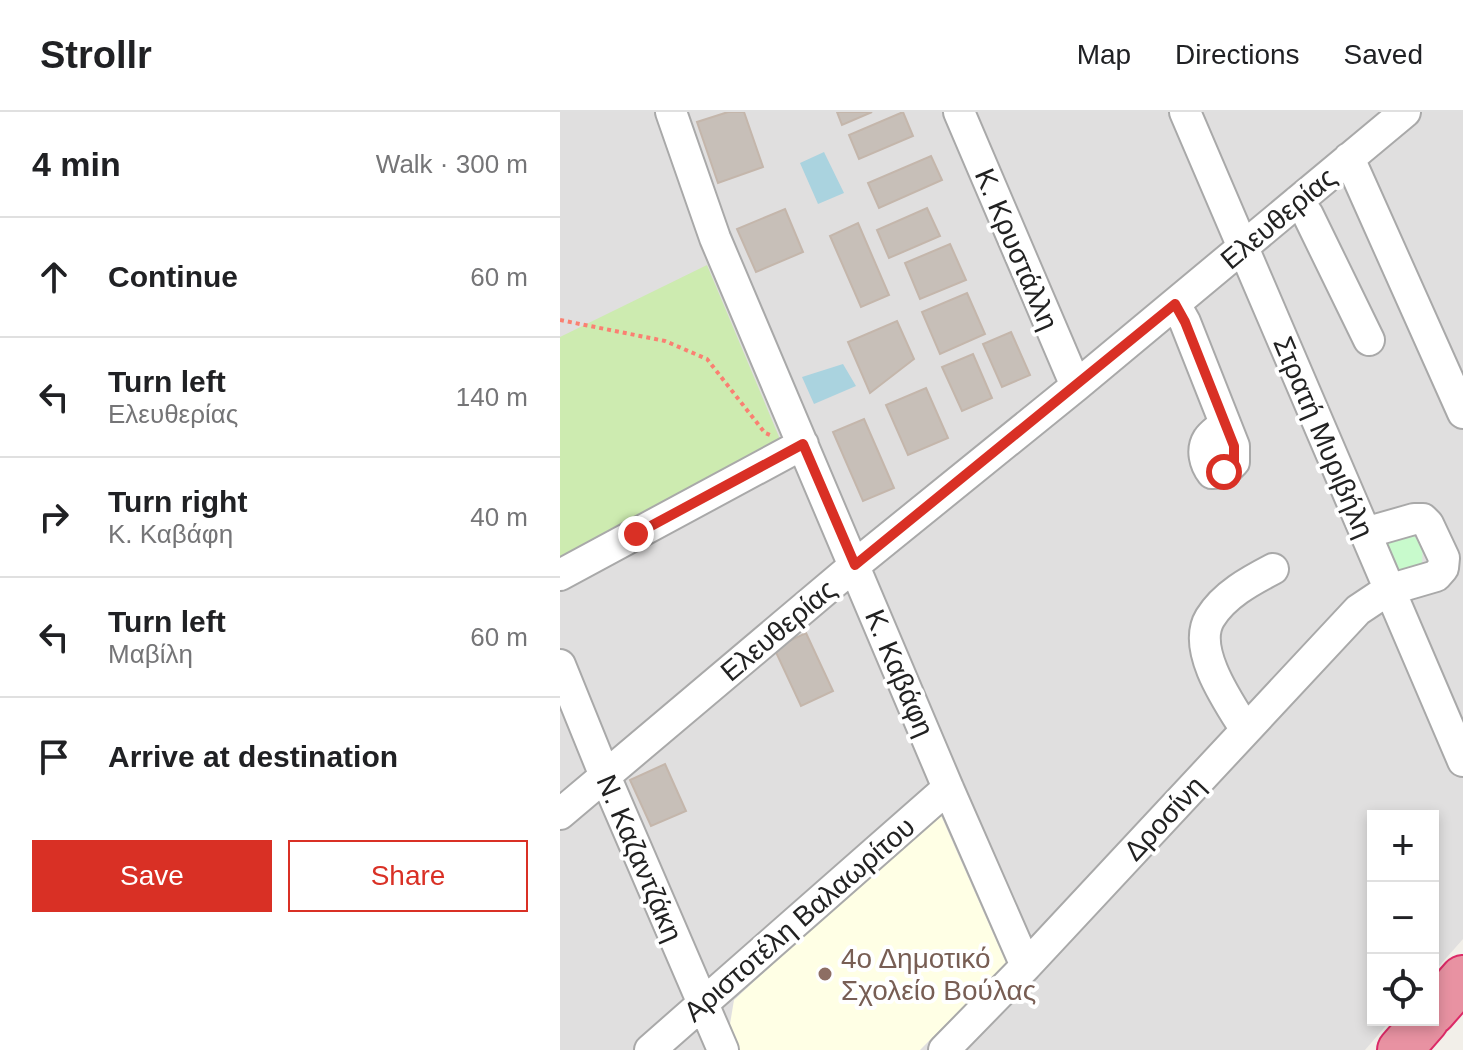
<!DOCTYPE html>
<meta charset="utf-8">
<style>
:root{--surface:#fff;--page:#f2f2f2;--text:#202124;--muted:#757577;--line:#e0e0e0;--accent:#d93025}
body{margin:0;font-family:Helvetica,sans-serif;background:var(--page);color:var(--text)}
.controls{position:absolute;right:24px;bottom:24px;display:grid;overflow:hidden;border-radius:0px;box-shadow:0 4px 12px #0003}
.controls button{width:72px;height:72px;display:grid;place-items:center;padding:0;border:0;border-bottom:2px solid var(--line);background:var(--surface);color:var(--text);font:40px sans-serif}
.stop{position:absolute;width:24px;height:24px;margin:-18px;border:6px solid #d93025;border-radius:50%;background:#fff}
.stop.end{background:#d93025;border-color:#fff;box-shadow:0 2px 8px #0008}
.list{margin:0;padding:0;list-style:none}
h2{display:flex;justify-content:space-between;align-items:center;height:104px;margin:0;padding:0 32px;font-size:34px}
h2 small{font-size:26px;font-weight:400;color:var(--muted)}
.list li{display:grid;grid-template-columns:52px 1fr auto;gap:24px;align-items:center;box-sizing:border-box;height:120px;padding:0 32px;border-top:2px solid var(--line)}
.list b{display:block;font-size:30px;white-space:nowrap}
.list p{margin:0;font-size:26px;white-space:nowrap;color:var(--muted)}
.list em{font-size:26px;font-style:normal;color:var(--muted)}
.actions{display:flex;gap:16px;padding:24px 32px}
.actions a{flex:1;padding:18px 0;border:2px solid var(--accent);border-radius:0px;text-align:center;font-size:28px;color:var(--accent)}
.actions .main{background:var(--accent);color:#fff}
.icon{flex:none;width:44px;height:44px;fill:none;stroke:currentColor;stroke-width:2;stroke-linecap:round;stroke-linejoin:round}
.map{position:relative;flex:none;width:903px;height:938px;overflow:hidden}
header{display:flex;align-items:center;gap:48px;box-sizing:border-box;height:112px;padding:0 40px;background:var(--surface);border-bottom:2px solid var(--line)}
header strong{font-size:38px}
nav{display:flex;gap:44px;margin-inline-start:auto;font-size:28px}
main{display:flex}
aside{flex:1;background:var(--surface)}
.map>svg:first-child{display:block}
</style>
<header>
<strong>Strollr</strong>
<nav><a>Map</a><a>Directions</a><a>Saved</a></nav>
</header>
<main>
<aside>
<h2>4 min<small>Walk · 300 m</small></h2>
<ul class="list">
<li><svg class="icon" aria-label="ahead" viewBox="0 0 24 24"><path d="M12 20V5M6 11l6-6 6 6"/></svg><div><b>Continue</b></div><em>60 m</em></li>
<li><svg class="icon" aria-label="left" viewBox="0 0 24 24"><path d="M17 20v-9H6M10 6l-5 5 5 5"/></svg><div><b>Turn left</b><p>Ελευθερίας</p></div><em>140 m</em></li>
<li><svg class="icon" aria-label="right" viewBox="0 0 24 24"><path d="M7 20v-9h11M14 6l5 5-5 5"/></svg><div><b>Turn right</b><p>Κ. Καβάφη</p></div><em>40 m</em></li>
<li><svg class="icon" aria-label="left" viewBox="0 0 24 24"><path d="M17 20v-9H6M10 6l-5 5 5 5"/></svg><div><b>Turn left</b><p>Μαβίλη</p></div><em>60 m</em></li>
<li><svg class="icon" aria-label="arrive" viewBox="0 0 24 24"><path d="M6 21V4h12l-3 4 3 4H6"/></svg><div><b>Arrive at destination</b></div></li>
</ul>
<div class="actions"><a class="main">Save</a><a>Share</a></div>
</aside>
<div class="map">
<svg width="903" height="938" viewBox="0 0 903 938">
<rect width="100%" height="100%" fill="#f2efe9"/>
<path fill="#e0dfdf" d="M 0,0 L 903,0 L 903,827 L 873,861 L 873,704 L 813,704 L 813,908 L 831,908 L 805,938 L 0,938 Z"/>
<path fill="#ffffe5" d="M 379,699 L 446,851 L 360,938 L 174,938 L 168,924 L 174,888 Z"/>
<path fill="#cdebb0" d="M 147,153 L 222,332 L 0,446 L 0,225 Z"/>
<path fill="#c8facc" d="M 848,419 L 863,432 L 862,452 L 850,462 L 834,462 L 822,431 Z"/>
<path fill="#aad3df" d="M 264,40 L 284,81 L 258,92 L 240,51 Z
M 283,252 L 296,274 L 254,292 L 242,265 Z"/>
<path fill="#c7bfb8" stroke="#c4b6ab" stroke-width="2" d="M 168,0 L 184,0 L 203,55 L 158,71 L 137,10 Z
M 277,0 L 312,0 L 282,13 Z
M 343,0 L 353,24 L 299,47 L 289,23 Z
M 371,44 L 382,68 L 319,96 L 308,71 Z
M 367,96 L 380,124 L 329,146 L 317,118 Z
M 225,97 L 243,140 L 196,160 L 177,117 Z
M 298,111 L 329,183 L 301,195 L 270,124 Z
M 390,132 L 406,168 L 360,187 L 345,151 Z
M 407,181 L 425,222 L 380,242 L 362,200 Z
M 337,209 L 354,247 L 310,281 L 288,230 Z
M 451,220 L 470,263 L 442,275 L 423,232 Z
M 413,242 L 432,286 L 402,299 L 382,255 Z
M 366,276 L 388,326 L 348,343 L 326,293 Z
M 304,307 L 334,376 L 303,389 L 273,320 Z
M 246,521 L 273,579 L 241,594 L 214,536 Z
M 105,652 L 126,699 L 91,714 L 70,668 Z"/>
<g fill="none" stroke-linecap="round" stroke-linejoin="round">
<g stroke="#a9a9a9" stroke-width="34">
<path id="minor" d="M 111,0 L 155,126 L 388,676 L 466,854
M 399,0 L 516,274
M 625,0 C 719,216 809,433 903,649
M 789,46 L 903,301
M 738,89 L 748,103 L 809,228
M 615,192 L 625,210 L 674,334 L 674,350 L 664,360 L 652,361 C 645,352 641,338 648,327 C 651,322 659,317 664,312
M 0,463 L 243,332
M 0,553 L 45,664 L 163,938
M 686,618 C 669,591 631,537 650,506 C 664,483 690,469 713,457
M 0,702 L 295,453 L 516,274 L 845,0
M 90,938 L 388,676
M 384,938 L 466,854 L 798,498 L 828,478 L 876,464 L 883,456 L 884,446 L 868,412 L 863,407 L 854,407 L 805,421"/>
</g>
<g stroke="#dc2a67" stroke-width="48">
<path id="highway" d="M 873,900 L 903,866
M 840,938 L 866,908"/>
</g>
<path stroke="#fa8072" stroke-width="4" stroke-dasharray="4 4" stroke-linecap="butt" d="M 0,208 L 105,229 L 147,247 L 205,321 L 210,323"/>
<use href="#minor" stroke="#fff" stroke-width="30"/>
<use href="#highway" stroke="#e892a2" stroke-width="44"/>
</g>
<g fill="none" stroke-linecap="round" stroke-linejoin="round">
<path stroke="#d93025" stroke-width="10" d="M 76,422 L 243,332 L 295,453 L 615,192 L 625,210 L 674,334 L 674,350 L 664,360"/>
</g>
<circle fill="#8d6e63" stroke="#fff" stroke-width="3" cx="265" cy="862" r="8"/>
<g text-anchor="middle" stroke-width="8" stroke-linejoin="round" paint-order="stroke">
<g font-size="28" fill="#222" stroke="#fff">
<text transform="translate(718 106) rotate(-40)" y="10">Ελευθερίας</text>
<text transform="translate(457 137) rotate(67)" y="10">Κ. Κρυστάλλη</text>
<text transform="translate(764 325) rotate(67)" y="10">Στρατή Μυριβήλη</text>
<text transform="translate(218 518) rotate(-40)" y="10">Ελευθερίας</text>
<text transform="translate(340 561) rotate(67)" y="10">Κ. Καβάφη</text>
<text transform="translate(604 706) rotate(-47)" y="10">Δροσίνη</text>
<text transform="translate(80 746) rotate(67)" y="10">Ν. Καζαντζάκη</text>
<text transform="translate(239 807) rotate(-41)" y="10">Αριστοτέλη Βαλαωρίτου</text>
</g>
<g font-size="28" fill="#785e54" stroke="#fff" text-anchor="start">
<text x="281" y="856">4ο Δημοτικό<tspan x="281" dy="32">Σχολείο Βούλας</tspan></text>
</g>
</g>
</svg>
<div class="controls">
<button>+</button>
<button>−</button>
<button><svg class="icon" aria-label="locate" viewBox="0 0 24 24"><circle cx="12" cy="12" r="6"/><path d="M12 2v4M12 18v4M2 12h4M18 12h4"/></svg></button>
</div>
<div class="stop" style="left:664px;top:360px"></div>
<div class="stop end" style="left:76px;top:422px"></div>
</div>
</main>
